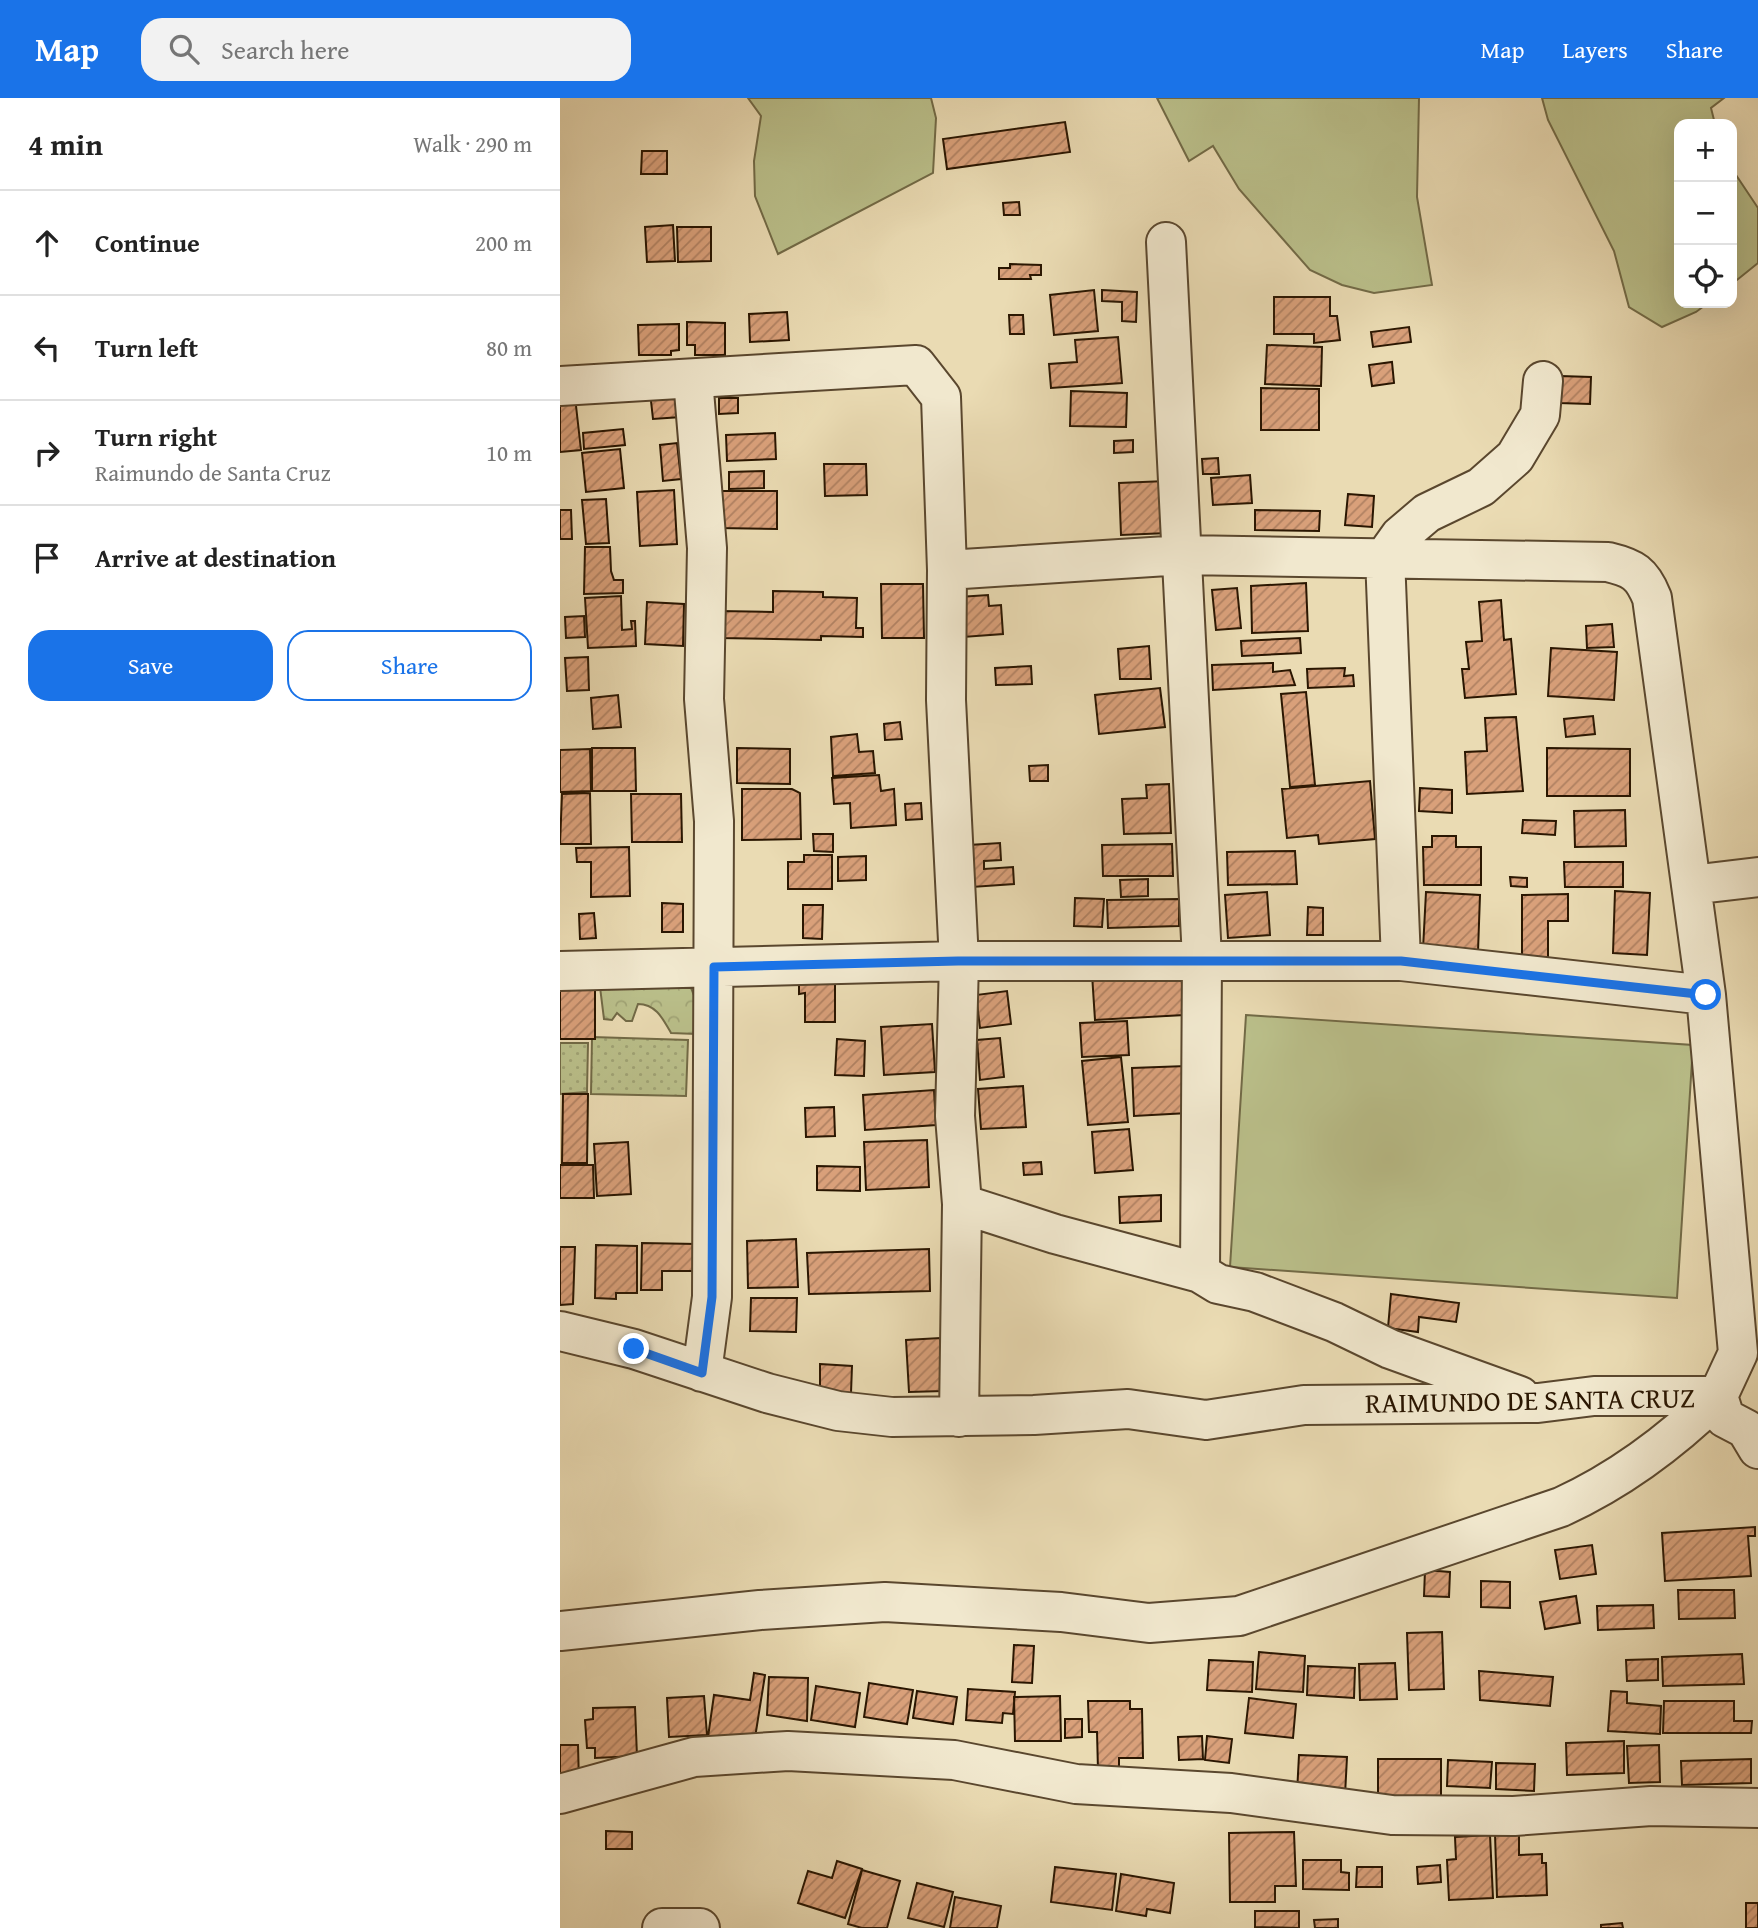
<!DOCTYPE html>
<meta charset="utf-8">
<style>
:root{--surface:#fff;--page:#f2f2f2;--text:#222;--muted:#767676;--line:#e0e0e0;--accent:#1a73e8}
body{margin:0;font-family:"Gentium Book Plus",serif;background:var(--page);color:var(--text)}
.controls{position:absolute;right:21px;top:21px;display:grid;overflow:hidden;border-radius:14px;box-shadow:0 7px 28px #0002}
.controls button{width:63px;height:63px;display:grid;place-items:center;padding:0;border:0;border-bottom:2px solid var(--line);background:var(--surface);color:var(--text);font:35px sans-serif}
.stop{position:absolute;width:21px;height:21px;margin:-16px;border:5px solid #1a73e8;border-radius:50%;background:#fff}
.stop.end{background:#1a73e8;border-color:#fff;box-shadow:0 2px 7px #0008}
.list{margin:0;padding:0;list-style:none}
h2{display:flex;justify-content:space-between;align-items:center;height:91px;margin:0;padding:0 28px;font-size:30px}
h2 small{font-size:23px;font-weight:400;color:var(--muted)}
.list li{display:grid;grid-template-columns:46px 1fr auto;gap:21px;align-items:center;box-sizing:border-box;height:105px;padding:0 28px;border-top:2px solid var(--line)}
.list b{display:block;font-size:26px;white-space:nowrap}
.list p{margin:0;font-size:23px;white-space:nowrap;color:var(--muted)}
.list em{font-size:23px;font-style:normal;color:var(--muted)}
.actions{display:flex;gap:14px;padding:21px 28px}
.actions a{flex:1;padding:16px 0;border:2px solid var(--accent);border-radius:21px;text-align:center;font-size:24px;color:var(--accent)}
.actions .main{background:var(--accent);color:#fff}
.icon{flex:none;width:38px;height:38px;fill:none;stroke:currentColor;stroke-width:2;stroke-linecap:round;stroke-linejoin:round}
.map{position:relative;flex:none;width:1198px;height:1830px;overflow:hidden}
header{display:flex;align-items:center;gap:42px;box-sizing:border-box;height:98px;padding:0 35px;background:var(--accent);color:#fff}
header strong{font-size:33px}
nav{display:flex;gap:38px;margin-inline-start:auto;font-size:24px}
.search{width:490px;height:63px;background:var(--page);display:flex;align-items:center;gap:18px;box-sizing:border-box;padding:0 24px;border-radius:21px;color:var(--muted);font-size:26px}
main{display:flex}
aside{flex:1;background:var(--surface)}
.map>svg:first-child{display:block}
</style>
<header>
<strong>Map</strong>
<div class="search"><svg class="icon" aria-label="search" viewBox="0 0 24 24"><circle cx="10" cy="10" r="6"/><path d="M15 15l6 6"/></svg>Search here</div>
<nav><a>Map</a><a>Layers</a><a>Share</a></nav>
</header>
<main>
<aside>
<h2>4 min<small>Walk · 290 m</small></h2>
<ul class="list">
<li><svg class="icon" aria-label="ahead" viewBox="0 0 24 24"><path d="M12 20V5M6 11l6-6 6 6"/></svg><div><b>Continue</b></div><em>200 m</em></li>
<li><svg class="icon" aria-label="left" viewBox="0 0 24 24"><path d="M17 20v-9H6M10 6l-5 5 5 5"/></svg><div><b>Turn left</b></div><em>80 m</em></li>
<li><svg class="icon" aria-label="right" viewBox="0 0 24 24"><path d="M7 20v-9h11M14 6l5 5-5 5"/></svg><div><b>Turn right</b><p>Raimundo de Santa Cruz</p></div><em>10 m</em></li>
<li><svg class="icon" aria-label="arrive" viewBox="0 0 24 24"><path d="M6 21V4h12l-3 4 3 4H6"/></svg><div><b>Arrive at destination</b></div></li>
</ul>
<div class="actions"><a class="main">Save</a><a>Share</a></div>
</aside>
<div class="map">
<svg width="1198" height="1830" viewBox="0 0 1198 1830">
<defs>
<pattern id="forest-crowns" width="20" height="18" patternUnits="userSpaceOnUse" patternTransform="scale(1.75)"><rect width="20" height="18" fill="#babf8a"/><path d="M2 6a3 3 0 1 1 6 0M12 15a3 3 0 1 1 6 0" fill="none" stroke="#a0a375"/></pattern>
<pattern id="park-dots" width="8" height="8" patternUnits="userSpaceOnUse" patternTransform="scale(1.75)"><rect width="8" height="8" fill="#babf8a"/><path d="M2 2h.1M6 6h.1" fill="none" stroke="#a0a375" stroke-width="1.8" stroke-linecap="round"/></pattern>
<pattern id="building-hatch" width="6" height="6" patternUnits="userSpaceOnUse" patternTransform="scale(1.75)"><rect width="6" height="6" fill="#d9a07a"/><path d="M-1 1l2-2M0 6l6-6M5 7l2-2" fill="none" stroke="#b08162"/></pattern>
</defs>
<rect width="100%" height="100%" fill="#eadbb3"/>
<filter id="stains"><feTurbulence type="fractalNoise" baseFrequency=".00286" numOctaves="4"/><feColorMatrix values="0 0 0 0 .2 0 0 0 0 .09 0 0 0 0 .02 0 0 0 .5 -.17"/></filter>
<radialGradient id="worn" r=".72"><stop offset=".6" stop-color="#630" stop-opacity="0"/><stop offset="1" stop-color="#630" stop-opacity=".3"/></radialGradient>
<path fill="#babf8a" stroke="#726a46" stroke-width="2" d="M 188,0 L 371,0 L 376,20 L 373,75 L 218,156 L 195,98 L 194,63 L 201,18 Z
M 597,0 L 859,0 L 857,99 L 872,187 L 814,195 L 782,187 L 750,172 L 679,91 L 653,48 L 629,63 Z
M 982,0 L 1164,0 L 1151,10 L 1155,26 L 1119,26 L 1119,205 L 1148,205 L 1136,214 L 1102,229 L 1069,209 L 1054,153 L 988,22 Z
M 1172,71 L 1198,110 L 1198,165 L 1172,186 Z
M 686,917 L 1133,947 L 1117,1200 L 670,1169 Z"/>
<path fill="url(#forest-crowns)" stroke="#726a46" stroke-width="2" d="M 129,885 L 137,905 L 136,936 L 111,935 C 103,921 96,906 78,906 L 72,923 L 66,923 L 57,915 L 52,922 L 44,921 L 40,889 Z"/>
<path fill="url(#park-dots)" stroke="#726a46" stroke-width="2" d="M 32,939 L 128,942 L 126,998 L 31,996 Z
M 0,945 L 28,945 L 27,994 L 0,996 Z"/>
<path fill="url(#building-hatch)" stroke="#2a1601" stroke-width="2" d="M 505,24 L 510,54 L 387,71 L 383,41 Z
M 82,53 L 107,53 L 107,76 L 81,76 Z
M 459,104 L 460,117 L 444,117 L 443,105 Z
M 113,127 L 115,163 L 87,164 L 85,129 Z
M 117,129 L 151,129 L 151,163 L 118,164 Z
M 450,166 L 481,167 L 481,177 L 470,177 L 471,181 L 439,181 L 439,170 L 450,170 Z
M 534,192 L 538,233 L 494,237 L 490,197 Z
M 542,192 L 577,194 L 576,224 L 562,223 L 562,204 L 542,203 Z
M 714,199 L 770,199 L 770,218 L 777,218 L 780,242 L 754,245 L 754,236 L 714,236 Z
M 227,214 L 229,242 L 190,244 L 189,216 Z
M 449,217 L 463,217 L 464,236 L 450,236 Z
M 127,224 L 165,225 L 165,257 L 135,257 L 135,247 L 127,247 Z
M 119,226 L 119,252 L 111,253 L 111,257 L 79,257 L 78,227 Z
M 849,229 L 851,244 L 813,249 L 811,234 Z
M 558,239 L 562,285 L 491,290 L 489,266 L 517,264 L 515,242 Z
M 707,247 L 762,249 L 761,288 L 705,286 Z
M 832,264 L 834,285 L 812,288 L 809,267 Z
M 1000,278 L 1031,279 L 1030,306 L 999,305 Z
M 701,290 L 759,291 L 759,332 L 701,332 Z
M 119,292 L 121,319 L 93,321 L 90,294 Z
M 511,293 L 567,295 L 566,329 L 510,328 Z
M 15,299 L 21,352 L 0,354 L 0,301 Z
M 159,300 L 178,300 L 178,315 L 159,316 Z
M 63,331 L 65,347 L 24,351 L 23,335 Z
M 215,335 L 216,361 L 167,363 L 166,337 Z
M 573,342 L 573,354 L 554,355 L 554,343 Z
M 117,345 L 121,381 L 103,383 L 100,347 Z
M 60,351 L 64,390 L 26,394 L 22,355 Z
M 658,360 L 659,376 L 643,376 L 642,361 Z
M 264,366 L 306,366 L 307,397 L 265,398 Z
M 204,373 L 204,390 L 169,391 L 169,374 Z
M 690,377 L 692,405 L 653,407 L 651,380 Z
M 606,383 L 608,435 L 561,437 L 559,385 Z
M 114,392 L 117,446 L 80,448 L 77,394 Z
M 159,393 L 217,393 L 217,431 L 158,430 Z
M 788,396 L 814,398 L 812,429 L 785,427 Z
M 46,401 L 49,445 L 26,446 L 22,402 Z
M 0,412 L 11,412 L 12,441 L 0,441 Z
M 695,412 L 760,413 L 759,433 L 695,432 Z
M 25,449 L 50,449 L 51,473 L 54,482 L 63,482 L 63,495 L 24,496 Z
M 746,485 L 748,533 L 692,535 L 691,488 Z
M 321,486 L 363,486 L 364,540 L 322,540 Z
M 677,490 L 681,530 L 656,532 L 652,492 Z
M 213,493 L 263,494 L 263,499 L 297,500 L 296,530 L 303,530 L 303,539 L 261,538 L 261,542 L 160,540 L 160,513 L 213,514 Z
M 428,497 L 429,508 L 441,507 L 443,536 L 403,539 L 399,499 Z
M 61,498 L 62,532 L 72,531 L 71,523 L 75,523 L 76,548 L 28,550 L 25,500 Z
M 941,502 L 944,542 L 951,541 L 956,596 L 905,600 L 902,571 L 909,571 L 906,544 L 922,543 L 919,504 Z
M 87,504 L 124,506 L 123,548 L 85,546 Z
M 24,518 L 25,539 L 6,540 L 5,519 Z
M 1052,526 L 1054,549 L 1027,550 L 1026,528 Z
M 740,540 L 741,555 L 682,558 L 681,543 Z
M 589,548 L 591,581 L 560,581 L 558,551 Z
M 991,550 L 1057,554 L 1054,602 L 988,598 Z
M 28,559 L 29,592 L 7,593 L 5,560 Z
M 713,565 L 713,574 L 730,572 L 735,587 L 653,592 L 652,567 Z
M 471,568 L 472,586 L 436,587 L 435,570 Z
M 785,570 L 784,578 L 793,577 L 794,588 L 748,590 L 747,571 Z
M 600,590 L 605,629 L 539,636 L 535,597 Z
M 746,594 L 755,687 L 730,689 L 721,596 Z
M 58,597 L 61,629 L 33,631 L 31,600 Z
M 1033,618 L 1035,636 L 1006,639 L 1004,621 Z
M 956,619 L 963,693 L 907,696 L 905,654 L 927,653 L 925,620 Z
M 340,624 L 342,641 L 325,642 L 324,626 Z
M 297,636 L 299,654 L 313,653 L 315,675 L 273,678 L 271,639 Z
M 32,650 L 75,650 L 76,693 L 32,693 Z
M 177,650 L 230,651 L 230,686 L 177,685 Z
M 987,650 L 1070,651 L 1070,698 L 987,698 Z
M 30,651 L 31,693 L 0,694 L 0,652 Z
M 488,667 L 488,683 L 470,683 L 469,668 Z
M 319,677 L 321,693 L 334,691 L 336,727 L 291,730 L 290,705 L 274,706 L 272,680 Z
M 810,683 L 815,741 L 759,746 L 758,737 L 727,740 L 722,691 Z
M 609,686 L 611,735 L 564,736 L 562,701 L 587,700 L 586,687 Z
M 860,690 L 892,692 L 892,715 L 859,713 Z
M 182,691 L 232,691 L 240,695 L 241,741 L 182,742 Z
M 30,695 L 31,746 L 0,746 L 2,696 Z
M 71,696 L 121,696 L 122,744 L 72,744 Z
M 361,705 L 362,721 L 346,722 L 345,706 Z
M 1065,712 L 1066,748 L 1015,749 L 1014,713 Z
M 963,722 L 996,723 L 995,737 L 962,735 Z
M 253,736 L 273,736 L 273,754 L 254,753 Z
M 872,738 L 896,738 L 896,749 L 921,749 L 921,787 L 864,787 L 863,749 L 872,749 Z
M 440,745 L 441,762 L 424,763 L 424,771 L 453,769 L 454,786 L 412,789 L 409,747 Z
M 612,746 L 613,778 L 543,778 L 542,747 Z
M 69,749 L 70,798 L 31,799 L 31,764 L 17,764 L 16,750 Z
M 735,753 L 737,786 L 668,787 L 667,754 Z
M 244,757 L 272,757 L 272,791 L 228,791 L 228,764 L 244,764 Z
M 306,758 L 306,782 L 278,783 L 278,759 Z
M 1004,764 L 1063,764 L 1063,789 L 1005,789 Z
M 950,779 L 967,780 L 967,789 L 951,788 Z
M 588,781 L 588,798 L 561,799 L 560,782 Z
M 1055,793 L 1090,795 L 1087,857 L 1053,855 Z
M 707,794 L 710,837 L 668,840 L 665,797 Z
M 866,794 L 920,797 L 918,854 L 863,851 Z
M 1008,796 L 1008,823 L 988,823 L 988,859 L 962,859 L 962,797 Z
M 515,800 L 544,801 L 542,829 L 514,828 Z
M 619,801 L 619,828 L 548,830 L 547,802 Z
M 102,805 L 123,806 L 123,834 L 102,834 Z
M 243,807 L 263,807 L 262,841 L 243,840 Z
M 748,809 L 763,810 L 763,837 L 747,837 Z
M 34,815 L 36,840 L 20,841 L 19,816 Z
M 621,871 L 624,917 L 535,922 L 532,876 Z
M 0,882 L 35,883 L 35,941 L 0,941 Z
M 239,886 L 275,886 L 275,924 L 245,924 L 245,895 L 239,896 Z
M 447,893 L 451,926 L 420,930 L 416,897 Z
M 567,923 L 569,957 L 522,959 L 520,925 Z
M 372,926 L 375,974 L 324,977 L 321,929 Z
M 440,940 L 444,979 L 420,982 L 417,942 Z
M 277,941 L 305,943 L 304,978 L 275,977 Z
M 561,959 L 568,1024 L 528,1027 L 522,963 Z
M 626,968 L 628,1015 L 574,1018 L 572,970 Z
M 463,988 L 466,1029 L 421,1031 L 418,991 Z
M 374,992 L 376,1027 L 305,1032 L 303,997 Z
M 3,996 L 28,996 L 27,1065 L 2,1065 Z
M 274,1009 L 275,1038 L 246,1039 L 245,1010 Z
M 569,1031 L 573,1072 L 535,1075 L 532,1034 Z
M 367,1042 L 369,1089 L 306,1092 L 304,1044 Z
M 68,1044 L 71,1096 L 37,1098 L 34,1046 Z
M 481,1064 L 482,1076 L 464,1077 L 463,1065 Z
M 0,1067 L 33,1067 L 34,1100 L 0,1100 Z
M 257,1068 L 300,1069 L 300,1093 L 257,1092 Z
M 601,1097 L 601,1123 L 560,1125 L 559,1099 Z
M 236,1141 L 238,1189 L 188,1190 L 187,1143 Z
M 82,1145 L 137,1146 L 137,1173 L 102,1173 L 102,1192 L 81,1192 Z
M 36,1147 L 77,1148 L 77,1195 L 56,1195 L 56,1201 L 35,1200 Z
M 0,1149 L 15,1149 L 13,1206 L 0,1207 Z
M 369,1151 L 370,1193 L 249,1196 L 247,1155 Z
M 831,1196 L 899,1205 L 896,1224 L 859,1219 L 858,1234 L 828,1230 Z
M 191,1200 L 237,1200 L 236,1234 L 190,1233 Z
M 380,1240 L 383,1293 L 349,1294 L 346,1242 Z
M 260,1266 L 292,1268 L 291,1295 L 260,1294 Z
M 1195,1429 L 1195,1438 L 1188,1438 L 1191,1478 L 1105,1483 L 1102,1435 Z
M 1032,1447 L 1036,1476 L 1000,1481 L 995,1452 Z
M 865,1472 L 890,1474 L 889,1499 L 864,1498 Z
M 921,1483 L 950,1484 L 950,1510 L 921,1509 Z
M 1118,1492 L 1174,1492 L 1175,1520 L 1119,1521 Z
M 1016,1498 L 1020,1525 L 985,1531 L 980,1504 Z
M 1093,1507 L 1094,1530 L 1038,1532 L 1037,1508 Z
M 882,1534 L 884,1591 L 849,1592 L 847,1535 Z
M 454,1547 L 474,1548 L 472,1585 L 452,1584 Z
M 699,1554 L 745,1558 L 743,1594 L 696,1591 Z
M 1182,1556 L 1184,1586 L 1103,1588 L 1102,1559 Z
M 1098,1561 L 1098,1582 L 1067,1583 L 1066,1562 Z
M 649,1562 L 693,1564 L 692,1594 L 647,1592 Z
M 835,1565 L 837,1601 L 800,1602 L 799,1566 Z
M 748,1568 L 795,1570 L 794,1600 L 747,1597 Z
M 919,1573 L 993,1579 L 990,1608 L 920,1602 Z
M 194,1575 L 205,1577 L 194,1646 L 148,1639 L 154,1597 L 190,1602 Z
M 209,1579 L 248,1580 L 247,1623 L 207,1617 Z
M 309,1585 L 353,1592 L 347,1626 L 304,1619 Z
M 256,1588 L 300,1595 L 295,1629 L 251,1622 Z
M 408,1591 L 455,1594 L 453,1616 L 443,1615 L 442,1625 L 406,1622 Z
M 357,1593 L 397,1599 L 393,1626 L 353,1620 Z
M 1051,1593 L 1067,1594 L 1067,1605 L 1101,1608 L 1100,1636 L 1048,1633 Z
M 144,1598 L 147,1637 L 109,1639 L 107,1600 Z
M 500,1598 L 501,1643 L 455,1643 L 454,1599 Z
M 689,1600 L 736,1606 L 733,1640 L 685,1635 Z
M 528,1603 L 570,1603 L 570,1611 L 582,1611 L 583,1660 L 559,1660 L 559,1671 L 538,1672 L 537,1634 L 529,1634 Z
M 1104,1603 L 1174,1603 L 1174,1623 L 1192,1623 L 1191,1635 L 1103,1635 Z
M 75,1609 L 77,1658 L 35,1660 L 35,1650 L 27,1650 L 25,1622 L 33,1621 L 33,1610 Z
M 505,1621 L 522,1621 L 522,1639 L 505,1640 Z
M 642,1638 L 643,1661 L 619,1662 L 618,1639 Z
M 647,1638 L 672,1641 L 669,1665 L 645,1662 Z
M 1064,1643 L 1064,1675 L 1007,1677 L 1006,1645 Z
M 0,1647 L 18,1647 L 19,1685 L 0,1686 Z
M 1099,1647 L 1100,1684 L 1069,1685 L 1067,1648 Z
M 739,1657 L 787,1659 L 785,1697 L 737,1695 Z
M 818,1661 L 881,1661 L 881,1702 L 818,1702 Z
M 1191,1661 L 1191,1685 L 1122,1687 L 1121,1663 Z
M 888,1662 L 932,1664 L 930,1690 L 887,1688 Z
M 936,1665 L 975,1666 L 974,1693 L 936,1691 Z
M 46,1733 L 72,1734 L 72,1751 L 46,1751 Z
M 734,1734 L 736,1788 L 715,1788 L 715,1804 L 670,1804 L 669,1735 Z
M 959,1735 L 959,1757 L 982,1756 L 982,1765 L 986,1765 L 987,1797 L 937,1799 L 935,1736 Z
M 930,1737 L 933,1800 L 889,1802 L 887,1762 L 896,1761 L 895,1739 Z
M 743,1762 L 781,1762 L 781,1774 L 789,1775 L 789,1792 L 743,1791 Z
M 277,1763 L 302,1771 L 285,1820 L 238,1805 L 248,1773 L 272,1780 Z
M 880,1767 L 881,1784 L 858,1786 L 857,1769 Z
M 495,1769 L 556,1776 L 552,1812 L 491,1804 Z
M 797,1769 L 822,1769 L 822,1789 L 796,1789 Z
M 302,1772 L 340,1783 L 327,1830 L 302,1830 L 288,1826 Z
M 561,1776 L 614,1785 L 610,1815 L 587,1811 L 586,1818 L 556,1813 Z
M 357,1785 L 393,1794 L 384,1829 L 348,1820 Z
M 395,1799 L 441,1808 L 437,1830 L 390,1830 Z
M 1186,1805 L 1198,1805 L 1198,1830 L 1186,1830 Z
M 695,1813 L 739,1813 L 739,1830 L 695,1829 Z
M 778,1821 L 778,1830 L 755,1830 L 754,1822 Z
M 1062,1825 L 1063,1830 L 1041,1830 L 1041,1827 Z"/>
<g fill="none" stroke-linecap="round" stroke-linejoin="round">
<g stroke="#5a472e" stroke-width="42">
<path id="minor" d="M 606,144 L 642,861 L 640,1175
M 133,281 L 147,450 L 144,601 L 154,723 L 152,1199 L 142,1274
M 0,288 L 356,267 L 381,299 L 387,472 L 386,602 L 399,863 L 395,1018 L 402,1106 L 495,1136 L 640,1175 L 658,1186 L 695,1194 L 774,1224 L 830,1251 L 960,1298
M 387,472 L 623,457 L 1048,464 C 1073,470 1082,475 1092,500 L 1146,897 L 1178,1255 L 1158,1298 L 1165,1320 L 1186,1331 L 1198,1351
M 1131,787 L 1198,779
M 841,863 L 825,459 L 840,438 L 867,415 L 921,389 L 955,359 L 980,317 L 983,283
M 0,873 L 399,863 L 841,863 L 1146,897
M 0,1233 L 74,1251 L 207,1295 L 278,1313 L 332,1319 L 474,1317 L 568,1311 L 646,1322 L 744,1307 L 978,1305 L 1034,1298 L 1158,1298 C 1112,1343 1060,1382 1001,1409 L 679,1518 L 589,1525 L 501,1514 L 325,1504 L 200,1512 L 0,1533
M 399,1319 L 402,1106
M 0,1696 L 134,1659 L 228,1653 L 394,1662 L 516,1686 L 671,1695 L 832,1717 L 954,1718 L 1091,1708 L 1198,1710
M 102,1830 L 140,1830"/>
</g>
<use href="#minor" stroke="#f1e8ce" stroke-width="38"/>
</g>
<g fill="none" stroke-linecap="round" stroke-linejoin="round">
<path stroke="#1a73e8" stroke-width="9" d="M 74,1251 L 142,1275 L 152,1199 L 154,869 L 398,863 L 841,863 L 1146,897"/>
</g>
<g text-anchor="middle" stroke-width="7" stroke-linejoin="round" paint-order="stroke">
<g font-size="28" fill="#2a1601" stroke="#f1e8ce">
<text transform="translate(970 1302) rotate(-1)" y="10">RAIMUNDO DE SANTA CRUZ</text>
</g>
</g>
<rect width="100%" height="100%" filter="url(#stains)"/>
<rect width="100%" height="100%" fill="url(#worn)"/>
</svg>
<div class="controls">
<button>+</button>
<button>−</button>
<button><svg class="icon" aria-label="locate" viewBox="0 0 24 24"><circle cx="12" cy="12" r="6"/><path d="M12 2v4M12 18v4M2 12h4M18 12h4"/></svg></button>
</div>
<div class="stop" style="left:1146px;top:897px"></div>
<div class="stop end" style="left:74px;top:1251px"></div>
</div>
</main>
